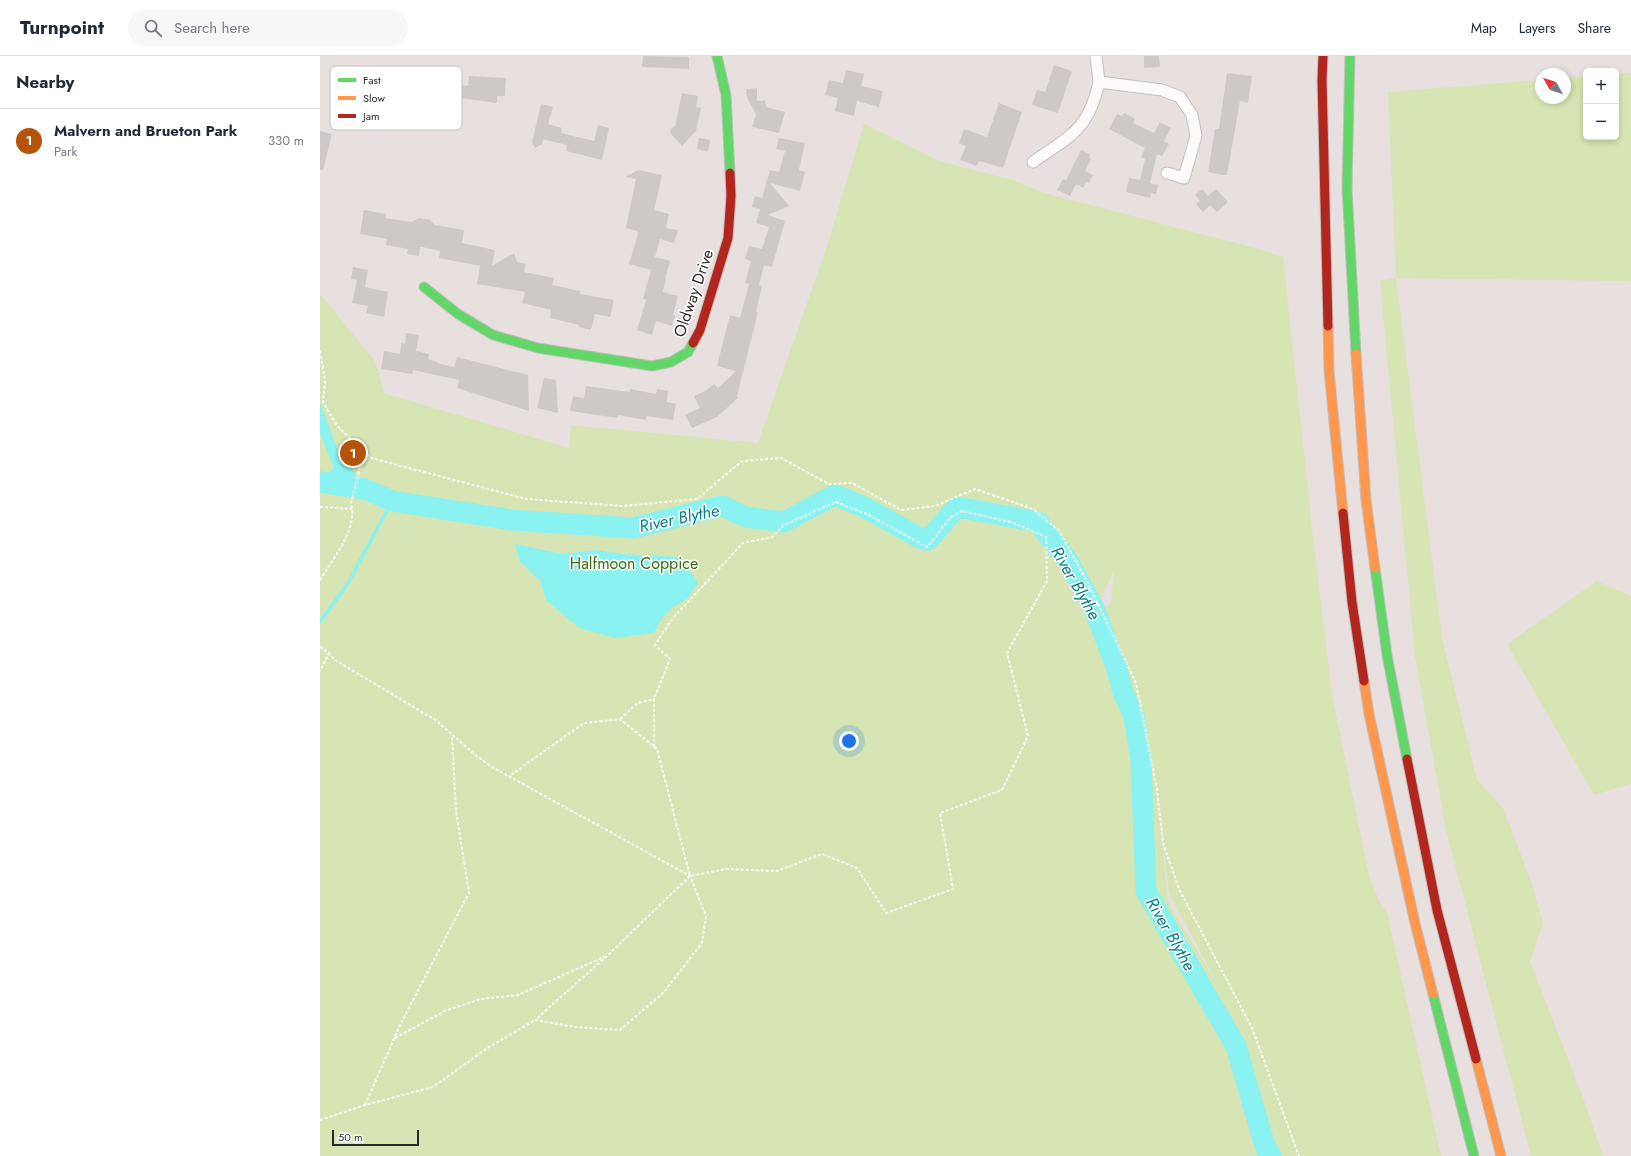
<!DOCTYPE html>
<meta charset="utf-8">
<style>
:root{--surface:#fff;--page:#f6f6f7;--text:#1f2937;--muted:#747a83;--line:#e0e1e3;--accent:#b45309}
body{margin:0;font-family:Jost,sans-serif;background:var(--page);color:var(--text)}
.controls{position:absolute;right:12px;top:12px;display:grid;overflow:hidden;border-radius:6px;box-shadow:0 2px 6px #0003}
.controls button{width:36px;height:36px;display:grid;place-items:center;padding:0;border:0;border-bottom:1px solid var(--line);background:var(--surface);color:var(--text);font:20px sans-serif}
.compass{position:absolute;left:1215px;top:12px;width:36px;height:36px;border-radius:50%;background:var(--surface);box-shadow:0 2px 6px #0003;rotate:309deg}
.scale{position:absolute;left:12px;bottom:10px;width:87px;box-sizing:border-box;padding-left:4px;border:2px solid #292929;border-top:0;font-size:11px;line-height:14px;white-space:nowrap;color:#292929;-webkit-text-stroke:3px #fff;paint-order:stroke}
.you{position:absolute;left:529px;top:685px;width:14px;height:14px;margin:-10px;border:3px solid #fff;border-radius:50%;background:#1a73e8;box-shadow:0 0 0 6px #1a73e833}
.badge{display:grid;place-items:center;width:26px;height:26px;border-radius:50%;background:var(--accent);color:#fff;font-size:13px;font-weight:700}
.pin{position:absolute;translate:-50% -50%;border:2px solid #fff;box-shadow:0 1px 4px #0006}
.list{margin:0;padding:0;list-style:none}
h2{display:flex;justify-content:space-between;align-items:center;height:52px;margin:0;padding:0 16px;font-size:17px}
h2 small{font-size:13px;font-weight:400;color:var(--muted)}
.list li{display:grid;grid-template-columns:26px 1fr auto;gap:12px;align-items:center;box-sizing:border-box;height:64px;padding:0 16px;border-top:1px solid var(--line)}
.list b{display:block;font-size:15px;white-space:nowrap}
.list p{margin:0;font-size:13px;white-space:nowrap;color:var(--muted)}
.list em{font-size:13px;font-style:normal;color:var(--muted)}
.icon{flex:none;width:22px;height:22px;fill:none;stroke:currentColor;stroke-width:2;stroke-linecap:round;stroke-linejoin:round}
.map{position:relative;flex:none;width:1311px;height:1100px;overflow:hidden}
header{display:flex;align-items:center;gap:24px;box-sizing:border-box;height:56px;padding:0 20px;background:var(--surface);border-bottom:1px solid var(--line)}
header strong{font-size:19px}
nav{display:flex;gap:22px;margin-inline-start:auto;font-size:14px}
.search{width:280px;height:36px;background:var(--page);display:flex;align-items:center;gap:10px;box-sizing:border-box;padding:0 14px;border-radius:22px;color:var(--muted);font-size:15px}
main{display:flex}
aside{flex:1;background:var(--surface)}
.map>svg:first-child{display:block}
</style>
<header>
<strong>Turnpoint</strong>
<div class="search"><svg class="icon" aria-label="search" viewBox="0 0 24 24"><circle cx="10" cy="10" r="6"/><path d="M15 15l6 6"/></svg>Search here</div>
<nav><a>Map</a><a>Layers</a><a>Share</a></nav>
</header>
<main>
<aside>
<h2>Nearby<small></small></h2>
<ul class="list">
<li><span class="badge">1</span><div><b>Malvern and Brueton Park</b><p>Park</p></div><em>330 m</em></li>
</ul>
</aside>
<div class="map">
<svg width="1311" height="1100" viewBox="0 0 1311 1100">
<rect width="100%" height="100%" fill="#e8e0de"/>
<path fill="#d6e5b3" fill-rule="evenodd" d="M 1311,17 L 1311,225 L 1076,222 L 1122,582 L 1157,724 L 1183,752 L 1211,825 L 1223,867 L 1210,905 L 1265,1047 L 1283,1100 L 1211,1100 L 1126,774 L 1095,601 L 1060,225 L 1076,222 L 1068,36 L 1221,24 L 1221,42 L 1245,42 L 1245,22 L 1266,21 L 1266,81 L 1296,81 L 1296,18 Z
M 544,68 L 619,105 L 696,125 L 724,137 L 935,192 L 963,201 L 992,473 L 1012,638 L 1049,820 L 1061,849 L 1067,856 L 1121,1100 L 0,1100 L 0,238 L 55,305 L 64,337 L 249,392 L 251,369 L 438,387 L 507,190 ZM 794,514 L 791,546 L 770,567 ZM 840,759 L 849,837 L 901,935 L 848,846 Z
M 1277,525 L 1311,540 L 1311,728 L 1274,739 L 1187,588 Z"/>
<path fill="#8af2f0" d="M 0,347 L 22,406 L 33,414 L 45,433 L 0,435 L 0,415 L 6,418 L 14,412 L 0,377 Z
M 195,488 L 243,498 L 277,494 L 301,498 L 359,501 L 378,526 L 368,542 L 353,551 L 342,562 L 334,577 L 296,582 L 259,572 L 226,544 L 220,524 L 200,506 Z"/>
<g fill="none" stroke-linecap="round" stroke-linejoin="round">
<path stroke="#8af2f0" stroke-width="3.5" d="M 0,566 L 28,527 L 72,445"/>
<path stroke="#8af2f0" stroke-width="21" d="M 0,426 L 45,433 L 72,445 L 192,464 L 313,472 L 402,450 L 426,461 L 464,466 L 515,439 L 544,451 L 600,482 L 608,484 L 637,451 L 718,466 L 747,503 L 774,552 L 796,610 L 803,636 L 814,660 L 821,705 L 826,835 L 916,990 L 945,1090 L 951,1100"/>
</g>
<path fill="#cec9c7" d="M 323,0 L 369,1 L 369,13 L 322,11 Z
M 824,0 L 839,0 L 840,11 L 824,12 Z
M 734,9 L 752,15 L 738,57 L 712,49 L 717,34 L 725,36 Z
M 526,14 L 544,18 L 541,30 L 563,35 L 559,51 L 537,45 L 534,60 L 515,55 L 518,42 L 505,39 L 509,24 L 523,27 Z
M 907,17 L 932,20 L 928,47 L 920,45 L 907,119 L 903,119 L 888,116 L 895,73 L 899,73 Z
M 149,20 L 186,22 L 185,40 L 177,40 L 177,47 L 140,42 L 139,52 L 114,48 L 115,40 L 93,37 L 93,41 L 69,38 L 70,33 L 64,32 L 66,22 L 108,26 L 108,23 L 148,30 Z
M 437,32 L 437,45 L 445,44 L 446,51 L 465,56 L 459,77 L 432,71 L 436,58 L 427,42 L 426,33 Z
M 362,37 L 378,40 L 376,51 L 381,52 L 376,75 L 362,90 L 350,77 L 351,73 L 355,70 Z
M 679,47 L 702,56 L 683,112 L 659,105 L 657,110 L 640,104 L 646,90 L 639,87 L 644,73 L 667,81 Z
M 221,48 L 233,51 L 228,68 L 242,72 L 241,77 L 274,85 L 278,69 L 289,72 L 282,104 L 246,95 L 247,89 L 223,83 L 222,88 L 215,92 L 212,86 Z
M 804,57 L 815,63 L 813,67 L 834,77 L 840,66 L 851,72 L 844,85 L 849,88 L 842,100 L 837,98 L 830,127 L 838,129 L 836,138 L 831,137 L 830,142 L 806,136 L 809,122 L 820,124 L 825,103 L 821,101 L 825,92 L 789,73 L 797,58 L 802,60 Z
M 0,75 L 12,78 L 3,114 L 0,114 Z
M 379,82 L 390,84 L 388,96 L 377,93 Z
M 459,82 L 485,87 L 479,114 L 485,116 L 480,135 L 450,127 L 469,150 L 448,159 L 465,165 L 452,211 L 444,209 L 439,229 L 442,230 L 436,256 L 438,256 L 417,340 L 418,342 L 397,361 L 372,372 L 365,359 L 380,352 L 374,340 L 385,335 L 394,328 L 398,332 L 416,315 L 397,310 L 410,259 L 420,262 L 429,228 L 425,227 L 431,205 L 425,203 L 429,190 L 442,193 L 449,171 L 436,167 L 440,153 L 432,151 L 435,140 L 442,142 L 450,114 L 459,116 L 465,95 L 456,93 Z
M 761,94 L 770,98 L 769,102 L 771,103 L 765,115 L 773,119 L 769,127 L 766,126 L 763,132 L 756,128 L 750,140 L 737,134 L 743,123 L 746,124 Z
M 318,114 L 342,119 L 334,154 L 349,158 L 346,172 L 358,174 L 354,187 L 340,183 L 335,201 L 350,205 L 345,223 L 346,223 L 343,236 L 358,240 L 353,259 L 355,259 L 352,270 L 336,265 L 332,279 L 317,274 L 326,244 L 323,243 L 331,214 L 309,208 L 318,178 L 317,175 L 306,172 L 316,123 L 305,121 Z
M 882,133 L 888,140 L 896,133 L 908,146 L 897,156 L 890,149 L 883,156 L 876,148 L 880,145 L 875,139 Z
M 44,154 L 66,158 L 65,162 L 91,166 L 99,162 L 110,164 L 115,169 L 144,174 L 142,187 L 175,194 L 172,210 L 194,197 L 197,206 L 206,208 L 204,216 L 234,222 L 232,229 L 260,235 L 260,238 L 294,244 L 290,261 L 275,258 L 271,274 L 259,271 L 259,269 L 230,262 L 231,254 L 202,247 L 205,236 L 157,228 L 160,210 L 119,202 L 120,195 L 102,191 L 100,191 L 99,200 L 87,198 L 88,193 L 66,189 L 67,183 L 40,178 Z
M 33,211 L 48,214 L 45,231 L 68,236 L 64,261 L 46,257 L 48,250 L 32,247 L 37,224 L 31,223 Z
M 86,277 L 99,279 L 96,295 L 109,298 L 108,303 L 117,306 L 117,307 L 134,311 L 137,301 L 208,319 L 209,355 L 137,332 L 139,324 L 93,314 L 92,318 L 61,313 L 64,295 L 80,298 L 81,287 L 85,288 Z
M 224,322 L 236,324 L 238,357 L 217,352 Z
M 266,330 L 310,336 L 310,333 L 336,338 L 337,333 L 348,335 L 347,346 L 356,348 L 353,364 L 326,360 L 326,364 L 298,359 L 297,362 L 250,355 L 253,340 L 264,342 Z"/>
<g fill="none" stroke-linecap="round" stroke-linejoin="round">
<g stroke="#c1bfc0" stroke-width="13">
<path id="street" d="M 776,0 L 779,26 L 842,34 L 860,41 L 872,59 L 876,80 L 864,122 L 847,117
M 713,106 C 751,79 768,75 779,26"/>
</g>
<g stroke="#c1bfc0" stroke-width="11">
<path id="fast" d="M 397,0 L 406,39 L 410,117
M 1030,0 L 1027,132 L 1036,298
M 104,231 L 138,258 L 173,279 L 218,292 L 332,310 L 351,306 L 368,296 L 373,287
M 1055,512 L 1067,599 L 1087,703
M 1113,938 L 1154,1100"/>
</g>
<g stroke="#c1bfc0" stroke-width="11">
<path id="slow" d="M 1008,270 L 1009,315 L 1023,457
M 1036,298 L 1046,444 L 1055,512
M 1044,625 L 1049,658 L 1095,867 L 1113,938
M 1156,1003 L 1181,1100"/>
</g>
<g stroke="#c1bfc0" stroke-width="11">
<path id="jam" d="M 1003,0 L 1002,24 L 1008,270
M 373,287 L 380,274 L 408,182 L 411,140 L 410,117
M 1023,457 L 1032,546 L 1044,625
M 1087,703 L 1117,854 L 1156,1003"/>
</g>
<path stroke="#fcfafa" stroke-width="2" stroke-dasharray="3 2" stroke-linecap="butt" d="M 0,295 L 5,324 L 3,346 L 17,370 L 51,402 L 206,443 L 303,450 L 377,443 L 422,405 L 461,402 L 509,428 L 532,427 L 581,454 L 615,450 L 655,433 L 713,453 L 739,475 L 768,527 L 816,627 L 837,734 L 843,787 L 860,835 L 932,972 L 979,1100
M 0,451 L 32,453
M 0,524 C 13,502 38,474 31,447 L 44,395
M 0,591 L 9,597 L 0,615
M 300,663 L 318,647 L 334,643
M 334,691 L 334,643 L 350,603 L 335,589 L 352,563 L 423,487 L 452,481 L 464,469 L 516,446 L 547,458 L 607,491 L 631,461 L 642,455 L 691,466 L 726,481 L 727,525 L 687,597 L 708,680 L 682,734 L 620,757 L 633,833 L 566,857 L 537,812 L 502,798 L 457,815 L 406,813 L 370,820
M 191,719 L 264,667 L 300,663 L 337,693 L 370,820 L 287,900 L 215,964
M 75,982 L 125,955 L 161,943 L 198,939 L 284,901
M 45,1049 L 80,969 L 149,837 L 136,755 L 132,680
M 0,1064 L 45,1049 L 113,1031 L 166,993 L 215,964 L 255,971 L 300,974 L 344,936 L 382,887 L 386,860 L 370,820 L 172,711 L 154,698 L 117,665 L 15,604 L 9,597"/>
<use href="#street" stroke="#fcfafa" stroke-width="11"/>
<use href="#fast" stroke="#63d668" stroke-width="9"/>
<use href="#slow" stroke="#ff974d" stroke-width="9"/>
<use href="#jam" stroke="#b3261e" stroke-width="9"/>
</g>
<g text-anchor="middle" stroke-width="3" stroke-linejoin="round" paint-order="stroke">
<g font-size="16" fill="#292929" stroke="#fff">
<text transform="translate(373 237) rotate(-71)" y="6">Oldway Drive</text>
</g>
<g font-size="16" fill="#3e6c13" stroke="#fff">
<text x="314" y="513">Halfmoon Coppice</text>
</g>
<g font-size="17" font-style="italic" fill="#047f87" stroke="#fff">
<text transform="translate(359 462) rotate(-12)" y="6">River Blythe</text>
<text transform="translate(756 527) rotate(60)" y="6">River Blythe</text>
<text transform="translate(851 878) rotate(60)" y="6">River Blythe</text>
</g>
</g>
<rect x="10" y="10" width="132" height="64" rx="6" fill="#fff" stroke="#bfbfbf" stroke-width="1"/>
<rect x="18" y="22" width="18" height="4" fill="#63d668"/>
<rect x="18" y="40" width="18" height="4" fill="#ff974d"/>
<rect x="18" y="58" width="18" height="4" fill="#b3261e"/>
<g font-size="11" fill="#292929">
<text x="43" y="28">Fast</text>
<text x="43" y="46">Slow</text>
<text x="43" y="64">Jam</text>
</g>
</svg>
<div class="controls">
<button>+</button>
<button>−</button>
</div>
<svg class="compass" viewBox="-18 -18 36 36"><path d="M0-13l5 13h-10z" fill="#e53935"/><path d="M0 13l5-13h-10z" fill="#747a83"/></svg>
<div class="scale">50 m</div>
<div class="you"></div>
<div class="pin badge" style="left:33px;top:397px">1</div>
</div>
</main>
